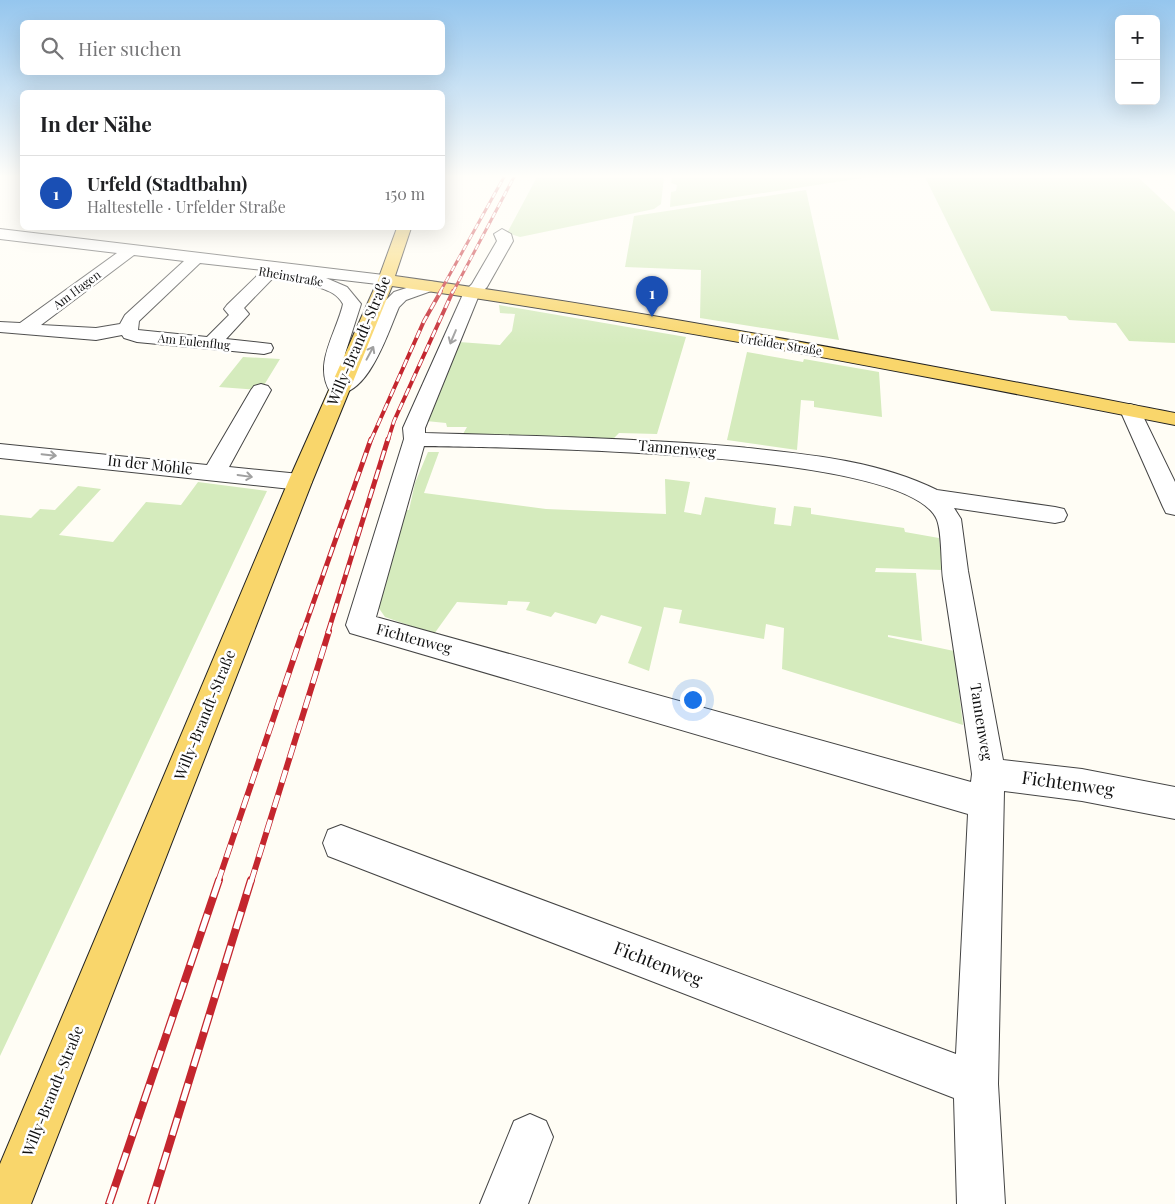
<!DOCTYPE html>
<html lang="de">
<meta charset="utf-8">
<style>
:root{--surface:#fff;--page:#f6f6f6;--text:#202124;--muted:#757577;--line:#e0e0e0;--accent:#ea580c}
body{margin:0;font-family:"Playfair Display",serif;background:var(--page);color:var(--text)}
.controls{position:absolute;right:15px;top:15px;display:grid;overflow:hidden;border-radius:8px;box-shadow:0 5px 20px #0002}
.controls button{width:45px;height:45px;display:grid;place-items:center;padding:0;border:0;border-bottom:1px solid var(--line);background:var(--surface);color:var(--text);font:25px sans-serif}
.you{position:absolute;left:692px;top:699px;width:18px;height:18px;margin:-12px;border:4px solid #fff;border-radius:50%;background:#1a73e8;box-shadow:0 0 0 8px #1a73e833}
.badge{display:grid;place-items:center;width:32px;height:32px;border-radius:50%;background:var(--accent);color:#fff;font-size:16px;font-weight:700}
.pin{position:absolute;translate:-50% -41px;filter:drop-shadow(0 1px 2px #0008)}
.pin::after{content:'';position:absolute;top:26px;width:18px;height:15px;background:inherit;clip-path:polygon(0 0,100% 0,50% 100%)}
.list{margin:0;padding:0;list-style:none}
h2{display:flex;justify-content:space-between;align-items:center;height:65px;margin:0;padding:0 20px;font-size:21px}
h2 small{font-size:16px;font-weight:400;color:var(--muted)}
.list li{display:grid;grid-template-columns:32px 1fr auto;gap:15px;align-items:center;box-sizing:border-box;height:75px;padding:0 20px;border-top:1px solid var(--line)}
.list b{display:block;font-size:19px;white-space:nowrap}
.list p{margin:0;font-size:16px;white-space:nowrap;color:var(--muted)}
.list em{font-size:16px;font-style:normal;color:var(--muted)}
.icon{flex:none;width:28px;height:28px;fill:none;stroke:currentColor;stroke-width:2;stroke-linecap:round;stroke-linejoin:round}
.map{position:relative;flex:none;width:1175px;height:1204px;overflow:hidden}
.search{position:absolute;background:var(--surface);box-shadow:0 5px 20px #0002;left:20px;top:20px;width:425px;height:55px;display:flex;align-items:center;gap:12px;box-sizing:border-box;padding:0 18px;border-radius:8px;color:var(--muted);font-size:19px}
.panel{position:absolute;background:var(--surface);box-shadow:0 5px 20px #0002;left:20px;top:90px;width:425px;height:140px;border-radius:8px}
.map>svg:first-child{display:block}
</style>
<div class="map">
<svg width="1175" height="1204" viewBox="0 0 1175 1204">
<rect width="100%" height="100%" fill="#fffdf5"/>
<path fill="#d5ebbd" d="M 537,177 L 664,177 L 661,204 L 654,209 L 520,237 L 507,233 Z
M 672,177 L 869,177 L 670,207 L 671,192 L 676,191 L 677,185 L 671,183 Z
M 925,177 L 1138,177 L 1175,212 L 1175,343 L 1129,341 L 1116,323 L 1069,320 L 1066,316 L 991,311 Z
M 806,190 L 839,340 L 700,318 L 701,270 L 625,267 L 634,216 Z
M 499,305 L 686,337 L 657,434 L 619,433 L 613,439 L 463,434 L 467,427 L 447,427 L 446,423 L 426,421 L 459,342 L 500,345 L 512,331 L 515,314 L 500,313 Z
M 747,352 L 803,362 L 804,359 L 879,372 L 882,417 L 814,407 L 814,401 L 801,400 L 797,450 L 727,440 Z
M 243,357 L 280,359 L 261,390 L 219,387 Z
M 428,452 L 439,452 L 424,493 L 546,509 L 666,514 L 665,479 L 690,482 L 684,512 L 701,515 L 705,497 L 776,508 L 774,524 L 791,526 L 794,506 L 811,508 L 811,514 L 904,528 L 905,532 L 939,538 L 943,570 L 876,568 L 875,572 L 916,573 L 922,641 L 888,635 L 888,637 L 954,651 L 963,725 L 782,669 L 784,628 L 766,624 L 764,639 L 679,623 L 682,610 L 664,607 L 649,671 L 628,663 L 642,627 L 601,615 L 596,624 L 555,612 L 551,617 L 526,610 L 530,602 L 508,601 L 507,605 L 457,602 L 434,634 L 385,617 L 376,604 L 381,587 L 385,588 L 387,579 L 383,579 L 400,510 L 409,510 L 415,483 Z
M 198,482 L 267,491 L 0,1056 L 0,515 L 31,518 L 40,509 L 55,510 L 78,486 L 101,489 L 59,535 L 113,542 L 146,502 L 181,505 Z"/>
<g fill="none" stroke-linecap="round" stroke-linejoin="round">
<g stroke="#444" stroke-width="2">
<path id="minor" d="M 0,229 L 392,276 L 394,280 L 392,284 L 386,285 L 326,278 L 347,287 L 361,304 L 345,354 L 344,375 L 354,367 L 385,301 L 394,292 L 428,281 L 434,282 L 436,286 L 434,290 L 406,300 L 399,307 C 388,332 367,402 331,393 C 312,365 337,332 343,304 C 333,286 313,290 306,280 L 311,276 L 274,272 L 276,274 L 274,277 L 244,308 L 249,314 L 226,339 L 271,344 L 273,348 L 271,352 L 264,354 L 137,342 L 124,338 L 122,335 L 96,340 L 0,332 L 0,322 L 20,323 L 117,253 L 0,239 ZM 134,255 L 184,261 L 125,315 L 120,324 L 96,328 L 41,325 ZM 200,263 L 263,270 L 227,305 L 224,309 L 229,315 L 207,337 L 138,330 L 139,321 Z
M 502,229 L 511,234 L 513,241 L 487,287 L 479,295 L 425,428 L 425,433 C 530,436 634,438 739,447 C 805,454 877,460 937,490 L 1055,507 L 1064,509 L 1067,515 L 1064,521 L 1055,523 L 954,508 L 961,519 L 968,571 L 1003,760 L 1082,769 L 1175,787 L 1175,819 L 1082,801 L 1004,791 L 998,1084 L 1005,1204 L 957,1204 L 954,1098 L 328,856 L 323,843 L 328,830 L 341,825 L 956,1054 L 968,814 L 350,633 L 346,625 L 404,439 L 403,428 L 464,292 L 472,284 L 497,241 L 494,234 ZM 424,446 C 503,448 909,449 937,520 C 942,533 941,564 943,579 C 953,644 963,709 972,774 L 971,782 L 376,617 Z
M 261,384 L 268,386 L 271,390 L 229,467 L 300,474 L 308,477 L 312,482 L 308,487 L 300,490 L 0,458 L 0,444 L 207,465 L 251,390 L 254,386 Z
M 1130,404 L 1137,406 L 1140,410 L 1175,482 L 1175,515 L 1166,513 L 1163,507 L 1120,410 L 1123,406 Z
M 530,1114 L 546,1121 L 553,1137 L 528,1204 L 480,1204 L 514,1121 Z"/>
</g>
<g stroke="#222" stroke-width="2">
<path id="major" d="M 397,228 L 411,228 L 395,276 C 657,312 916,363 1175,413 L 1175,425 C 915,374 655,323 392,286 L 312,482 L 31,1204 L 0,1204 L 0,1164 L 288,482 L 378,280 Z"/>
</g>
<use href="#minor" fill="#fff" fill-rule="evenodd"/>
<use href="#major" fill="#f9d66b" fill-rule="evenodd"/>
<g stroke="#c4262e" stroke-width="3">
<path id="rail-far4" d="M 440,292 L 504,177
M 453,292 L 514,177"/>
</g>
<g stroke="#c4262e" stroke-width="4">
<path id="rail-far3" d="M 371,440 L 424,321 L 441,291
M 388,440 L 394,421 L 453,291"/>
</g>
<g stroke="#c4262e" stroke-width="5">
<path id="rail-far2" d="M 303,632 L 371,439
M 328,632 L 388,439"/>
</g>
<g stroke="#c4262e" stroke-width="6">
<path id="rail-far1" d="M 218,882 L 303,631
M 251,882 L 329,631"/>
</g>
<g stroke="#c4262e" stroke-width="8">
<path id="rail" d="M 109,1204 L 219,880
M 151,1204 L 251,880"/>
</g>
<use href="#rail-far4" stroke="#fff" stroke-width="2" stroke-dasharray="6" stroke-linecap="butt"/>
<use href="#rail-far3" stroke="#fff" stroke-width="2.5" stroke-dasharray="8" stroke-linecap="butt"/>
<use href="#rail-far2" stroke="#fff" stroke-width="3" stroke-dasharray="10" stroke-linecap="butt"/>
<use href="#rail-far1" stroke="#fff" stroke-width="4.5" stroke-dasharray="13" stroke-linecap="butt"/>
<use href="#rail" stroke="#fff" stroke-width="5.5" stroke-dasharray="18" stroke-linecap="butt"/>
</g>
<defs><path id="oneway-shaft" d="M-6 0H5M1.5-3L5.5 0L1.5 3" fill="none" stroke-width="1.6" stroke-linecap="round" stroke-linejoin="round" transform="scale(1.25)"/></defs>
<g stroke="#a0a0a0">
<use href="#oneway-shaft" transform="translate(453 337) rotate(113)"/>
<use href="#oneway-shaft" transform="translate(370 353) rotate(-62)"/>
<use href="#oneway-shaft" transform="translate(49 455) rotate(6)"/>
<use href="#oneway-shaft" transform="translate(245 476) rotate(8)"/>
</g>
<linearGradient id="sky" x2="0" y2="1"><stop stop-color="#95c6ee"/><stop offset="0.51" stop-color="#fffefa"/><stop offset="1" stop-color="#fffefa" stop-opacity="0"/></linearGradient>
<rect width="1175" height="346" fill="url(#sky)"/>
<g text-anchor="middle" stroke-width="5" stroke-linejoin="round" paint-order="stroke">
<g font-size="12" fill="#111" stroke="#fff">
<text transform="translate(291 277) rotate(10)" y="4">Rheinstraße</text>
<text transform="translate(77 290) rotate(-37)" y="4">Am Hagen</text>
<text transform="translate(194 342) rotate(6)" y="4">Am Eulenflug</text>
<text transform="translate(781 345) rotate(9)" y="4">Urfelder Straße</text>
</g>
<g font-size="15" fill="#111" stroke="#fff">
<text transform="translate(359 341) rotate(-67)" y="5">Willy-Brandt-Straße</text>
<text transform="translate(677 449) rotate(5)" y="5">Tannenweg</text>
<text transform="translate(150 465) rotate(6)" y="5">In der Mohle</text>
<text transform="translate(414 639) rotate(15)" y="5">Fichtenweg</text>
<text transform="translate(205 715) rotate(-68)" y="5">Willy-Brandt-Straße</text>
<text transform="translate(981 722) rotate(81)" y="5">Tannenweg</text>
<text transform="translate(53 1091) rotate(-68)" y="5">Willy-Brandt-Straße</text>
</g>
<g font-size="18" fill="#111" stroke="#fff">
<text transform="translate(1068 784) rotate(8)" y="6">Fichtenweg</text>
<text transform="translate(658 964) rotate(21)" y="6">Fichtenweg</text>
</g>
</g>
</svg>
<div class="controls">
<button>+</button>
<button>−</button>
</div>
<div class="you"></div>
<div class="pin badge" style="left:652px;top:317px;background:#1a4fb4">1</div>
<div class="search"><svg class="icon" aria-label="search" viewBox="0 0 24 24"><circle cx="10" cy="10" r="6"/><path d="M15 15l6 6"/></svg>Hier suchen</div>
<section class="panel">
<h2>In der Nähe<small></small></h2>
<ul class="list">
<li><span class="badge" style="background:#1a4fb4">1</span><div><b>Urfeld (Stadtbahn)</b><p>Haltestelle · Urfelder Straße</p></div><em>150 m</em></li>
</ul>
</section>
</div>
